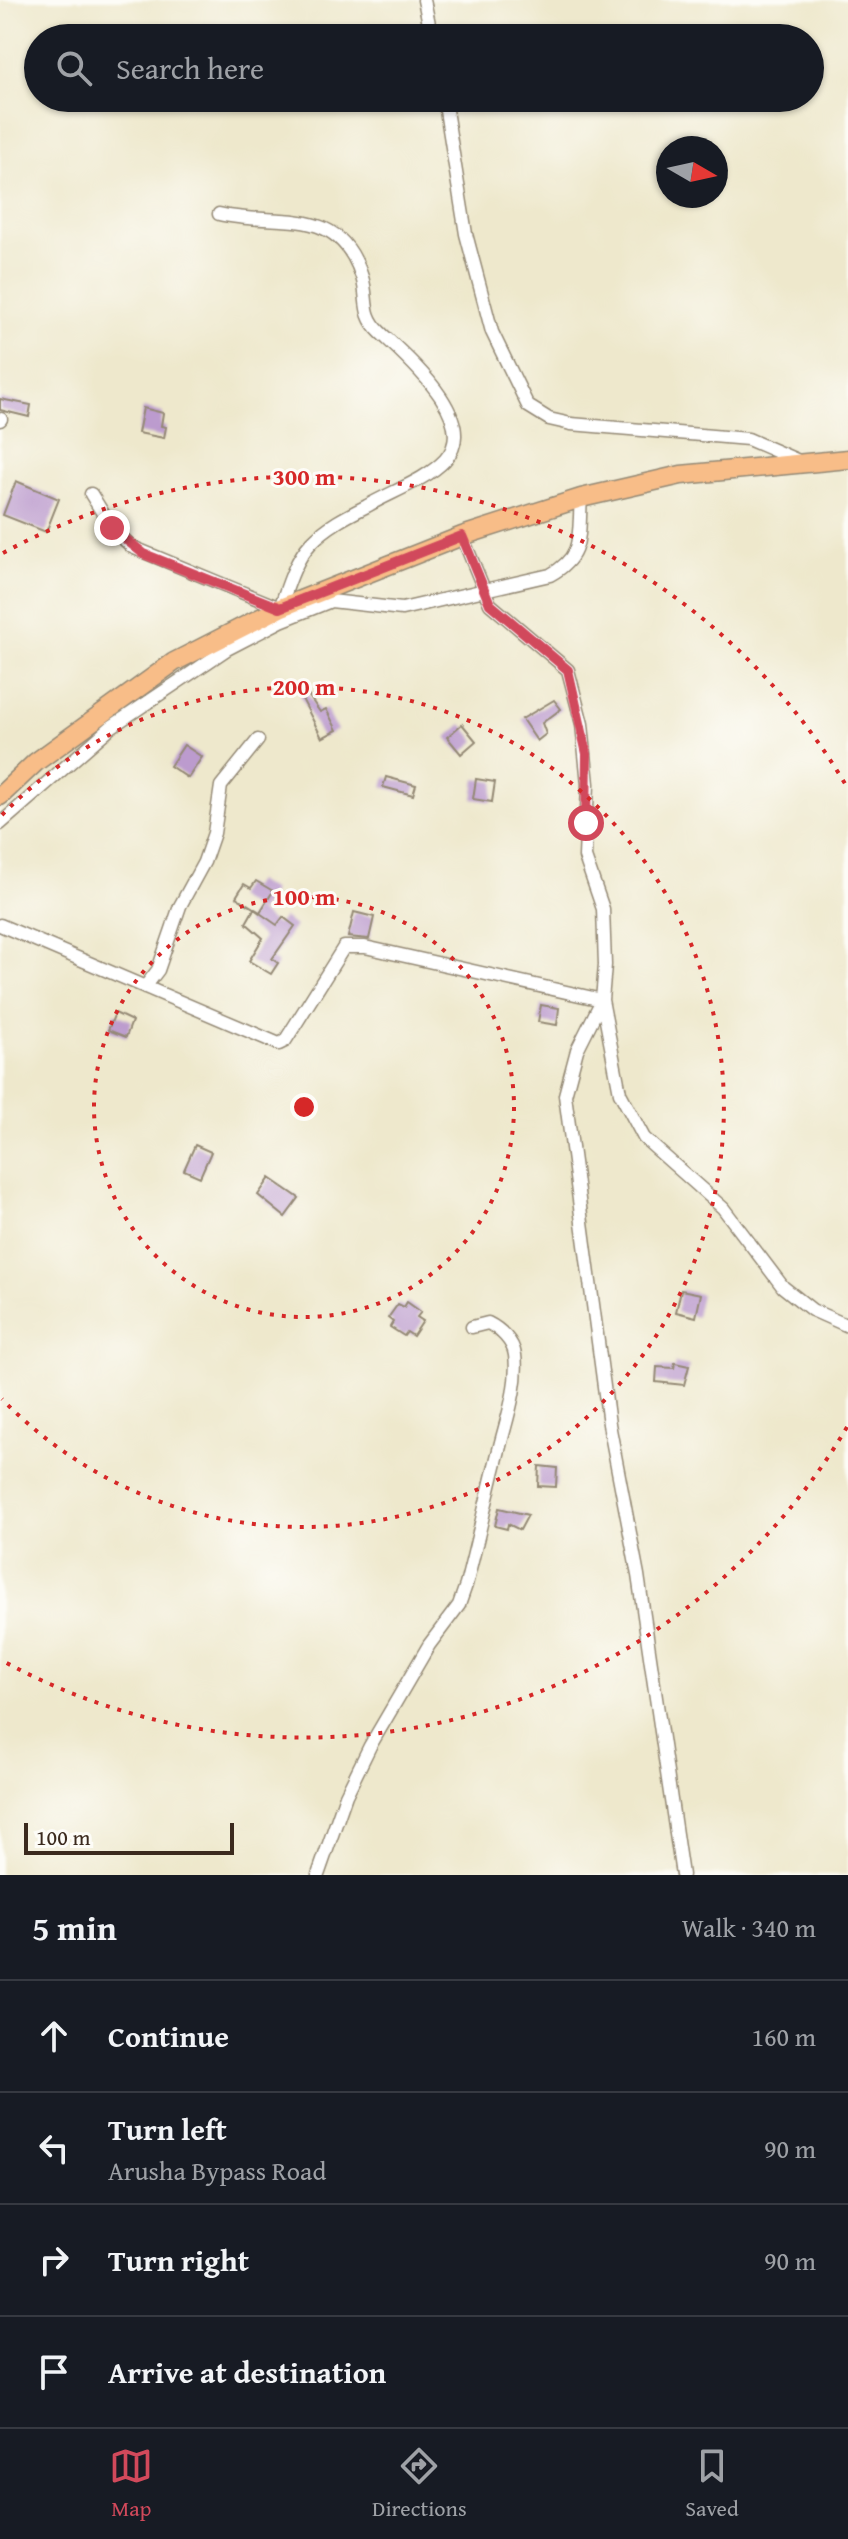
<!DOCTYPE html>
<meta charset="utf-8">
<style>
:root{--surface:#171b24;--page:#20242c;--text:#f1f3f6;--muted:#9ea1a6;--line:#363941;--accent:#d1495b}
body{margin:0;font-family:"Gentium Book Plus",serif;background:var(--page);color:var(--text)}
.compass{position:absolute;left:656px;top:136px;width:72px;height:72px;border-radius:50%;background:var(--surface);box-shadow:0 2px 6px #0004;rotate:99deg}
.scale{position:absolute;left:24px;bottom:20px;width:210px;box-sizing:border-box;padding-left:8px;border:4px solid #3b2a1e;border-top:0;font-size:22px;line-height:28px;white-space:nowrap;color:#3b2a1e;-webkit-text-stroke:6px #fdfcf7;paint-order:stroke}
.stop{position:absolute;width:24px;height:24px;margin:-18px;border:6px solid #d1495b;border-radius:50%;background:#fff}
.stop.end{background:#d1495b;border-color:#fff;box-shadow:0 2px 8px #0008}
.list{margin:0;padding:0;list-style:none}
h2{display:flex;justify-content:space-between;align-items:center;height:104px;margin:0;padding:0 32px;font-size:34px}
h2 small{font-size:26px;font-weight:400;color:var(--muted)}
.list li{display:grid;grid-template-columns:52px 1fr auto;gap:24px;align-items:center;box-sizing:border-box;height:112px;padding:0 32px;border-top:2px solid var(--line)}
.list b{display:block;font-size:30px;white-space:nowrap}
.list p{margin:0;font-size:26px;white-space:nowrap;color:var(--muted)}
.list em{font-size:26px;font-style:normal;color:var(--muted)}
.icon{flex:none;width:44px;height:44px;fill:none;stroke:currentColor;stroke-width:2;stroke-linecap:round;stroke-linejoin:round}
.map{position:relative;flex:none;width:848px;height:1875px;overflow:hidden}
.search{position:absolute;background:var(--surface);box-shadow:0 2px 6px #0004;left:24px;right:24px;top:24px;height:88px;display:flex;align-items:center;gap:20px;box-sizing:border-box;padding:0 28px;border-radius:44px;color:var(--muted);font-size:30px}
.sheet{height:552px;background:var(--surface)}
nav{display:flex;justify-content:space-around;align-items:center;box-sizing:border-box;height:112px;border-top:2px solid var(--line);background:var(--surface);font-size:22px;color:var(--muted)}
nav a{display:grid;justify-items:center;gap:4px}
nav .on{color:var(--accent)}
.map>svg:first-child{display:block}
</style>
<div class="map">
<svg width="848" height="1875" viewBox="0 0 848 1875">
<rect width="100%" height="100%" fill="#fdfcf7"/>
<filter id="ink" filterUnits="userSpaceOnUse"><feTurbulence type="fractalNoise" baseFrequency=".0125" numOctaves="2"/><feDisplacementMap in="SourceGraphic" scale="16" xChannelSelector="R" yChannelSelector="G"/><feConvolveMatrix kernelMatrix="1 2 1 2 8 2 1 2 1" color-interpolation-filters="sRGB"/></filter>
<filter id="wash" filterUnits="userSpaceOnUse"><feTurbulence type="fractalNoise" baseFrequency=".006" numOctaves="4" result="noise"/><feDisplacementMap in="SourceGraphic" scale="32" xChannelSelector="R" yChannelSelector="G"/><feGaussianBlur stdDeviation="1.8" result="paint"/><feColorMatrix in="noise" values="0 0 0 0 0 0 0 0 0 0 0 0 0 0 0 0 0 1.4 0 .05"/><feComposite in="paint" operator="in"/></filter>
<g filter="url(#wash)">
<rect width="100%" height="100%" fill="#eee8cc"/>
<g id="blocks">
<path fill="#bc9bce" d="M 0,399 L 31,405 L 29,417 L 0,410 Z
M 143,408 L 163,413 L 161,426 L 166,427 L 164,438 L 138,433 Z
M 16,481 L 59,499 L 46,532 L 3,515 Z
M 306,692 L 320,712 L 326,709 L 337,730 L 322,738 L 300,695 Z
M 554,700 L 561,709 L 542,723 L 546,734 L 537,741 L 522,719 Z
M 462,724 L 476,741 L 461,754 L 447,737 Z
M 184,745 L 202,757 L 188,778 L 170,766 Z
M 386,777 L 416,785 L 413,795 L 383,787 Z
M 476,779 L 495,782 L 492,802 L 473,799 Z
M 256,881 L 273,891 L 260,912 L 236,897 L 244,884 L 251,888 Z
M 254,909 L 277,925 L 283,917 L 295,926 L 272,959 L 278,963 L 271,974 L 249,961 L 263,938 L 246,923 Z
M 354,912 L 374,917 L 369,939 L 348,937 Z
M 541,1005 L 559,1008 L 557,1025 L 538,1022 Z
M 115,1013 L 132,1021 L 126,1037 L 108,1030 Z
M 195,1145 L 211,1152 L 200,1177 L 184,1170 Z
M 270,1178 L 299,1198 L 285,1217 L 258,1195 Z
M 681,1290 L 701,1294 L 696,1317 L 676,1312 Z
M 407,1302 L 421,1312 L 417,1317 L 423,1321 L 413,1336 L 407,1332 L 404,1336 L 390,1327 L 393,1322 L 388,1318 L 398,1304 L 404,1307 Z
M 675,1363 L 689,1366 L 684,1385 L 656,1382 L 657,1367 L 674,1368 Z
M 539,1466 L 557,1468 L 556,1487 L 538,1486 Z
M 499,1508 L 528,1515 L 520,1530 L 508,1524 L 507,1529 L 495,1526 Z"/>
</g>
</g>
<g filter="url(#ink)">
<use href="#blocks" fill-opacity="0" stroke="#948975" stroke-width="2"/>
<g fill="none" stroke-linecap="round" stroke-linejoin="round">
<g stroke="#948975" stroke-width="15">
<path id="street" d="M 424,0 L 432,38
M 444,98 L 466,234 L 492,332 L 528,406 L 549,419 L 571,424 L 748,439 L 801,462
M 0,420 L 1,419
M 91,494 L 112,528 L 132,547 L 280,608 C 288,585 295,560 311,543 C 327,526 347,516 367,506 C 391,492 426,480 445,460 C 482,420 406,357 380,332 C 361,314 369,299 362,277 C 338,201 277,228 219,214
M 462,536 L 490,604 L 568,670 L 582,724 L 588,784 L 585,857 L 603,909 L 605,965 L 602,1000 L 577,1050 L 565,1095 L 609,1424 L 638,1575 L 682,1875
M 0,824 L 111,727 L 227,649 L 281,621 L 331,601 L 402,609 L 550,575 C 585,556 578,534 581,498
M 0,925 L 279,1044 L 285,1041 L 344,947 L 365,947 L 602,1000 L 620,1093 L 644,1138 L 723,1208 L 783,1287 L 812,1310 L 848,1326
M 145,987 L 158,970 L 180,906 L 204,862 L 214,833 L 221,786 L 258,740
M 318,1875 L 346,1795 L 370,1746 L 429,1645 L 459,1605 L 466,1585 C 478,1539 488,1492 500,1446 C 507,1418 519,1385 515,1355 C 513,1341 500,1329 488,1323 L 472,1327"/>
</g>
<g stroke="#948975" stroke-width="21">
<path id="primary" d="M 0,796 L 36,762 L 174,662 L 280,608 L 462,536 L 581,498 L 681,475 L 848,459"/>
</g>
<use href="#street" stroke="#fff" stroke-width="12"/>
<use href="#primary" stroke="#f8bd88" stroke-width="18"/>
</g>
</g>
<g fill="none" stroke-linecap="round" stroke-linejoin="round" filter="url(#ink)">
<path stroke="#d1495b" stroke-width="10" d="M 112,528 L 144,554 L 280,608 L 462,536 L 490,604 L 568,670 L 587,754 L 586,823"/>
</g>
<g fill="none" stroke="#d62828" stroke-width="4" stroke-dasharray="4 8">
<circle cx="304" cy="1107" r="210"/>
<path d="M2 815A420 420 0 1 1 2 1399"/>
<path d="M847 1427A630 630 0 0 1 3 1661M3 553A630 630 0 0 1 847 787"/>
</g>
<circle cx="304" cy="1107" r="12" fill="#d62828" stroke="#fdfcf7" stroke-width="4"/>
<g font-size="24" text-anchor="middle" font-weight="bold" fill="#d62828" stroke="#fdfcf7" stroke-width="6" stroke-linejoin="round" paint-order="stroke">
<text x="304" y="485">300 m</text>
<text x="304" y="695">200 m</text>
<text x="304" y="905">100 m</text>
</g>
</svg>
<svg class="compass" viewBox="-18 -18 36 36"><path d="M0-13l5 13h-10z" fill="#e53935"/><path d="M0 13l5-13h-10z" fill="#9ea1a6"/></svg>
<div class="scale">100 m</div>
<div class="stop" style="left:586px;top:823px"></div>
<div class="stop end" style="left:112px;top:528px"></div>
<div class="search"><svg class="icon" aria-label="search" viewBox="0 0 24 24"><circle cx="10" cy="10" r="6"/><path d="M15 15l6 6"/></svg>Search here</div>
</div>
<section class="sheet">
<h2>5 min<small>Walk · 340 m</small></h2>
<ul class="list">
<li><svg class="icon" aria-label="ahead" viewBox="0 0 24 24"><path d="M12 20V5M6 11l6-6 6 6"/></svg><div><b>Continue</b></div><em>160 m</em></li>
<li><svg class="icon" aria-label="left" viewBox="0 0 24 24"><path d="M17 20v-9H6M10 6l-5 5 5 5"/></svg><div><b>Turn left</b><p>Arusha Bypass Road</p></div><em>90 m</em></li>
<li><svg class="icon" aria-label="right" viewBox="0 0 24 24"><path d="M7 20v-9h11M14 6l5 5-5 5"/></svg><div><b>Turn right</b></div><em>90 m</em></li>
<li><svg class="icon" aria-label="arrive" viewBox="0 0 24 24"><path d="M6 21V4h12l-3 4 3 4H6"/></svg><div><b>Arrive at destination</b></div></li>
</ul>
</section>
<nav>
<a class="on"><svg class="icon" aria-label="map" viewBox="0 0 24 24"><path d="M3 6l6-2 6 2 6-2v14l-6 2-6-2-6 2zM9 4v14M15 6v14"/></svg>Map</a>
<a><svg class="icon" aria-label="directions" viewBox="0 0 24 24"><path d="M12 3l9 9-9 9-9-9zM9 14v-3h6M13 9l2 2-2 2"/></svg>Directions</a>
<a><svg class="icon" aria-label="saved" viewBox="0 0 24 24"><path d="M7 4h10v16l-5-4-5 4z"/></svg>Saved</a>
</nav>
